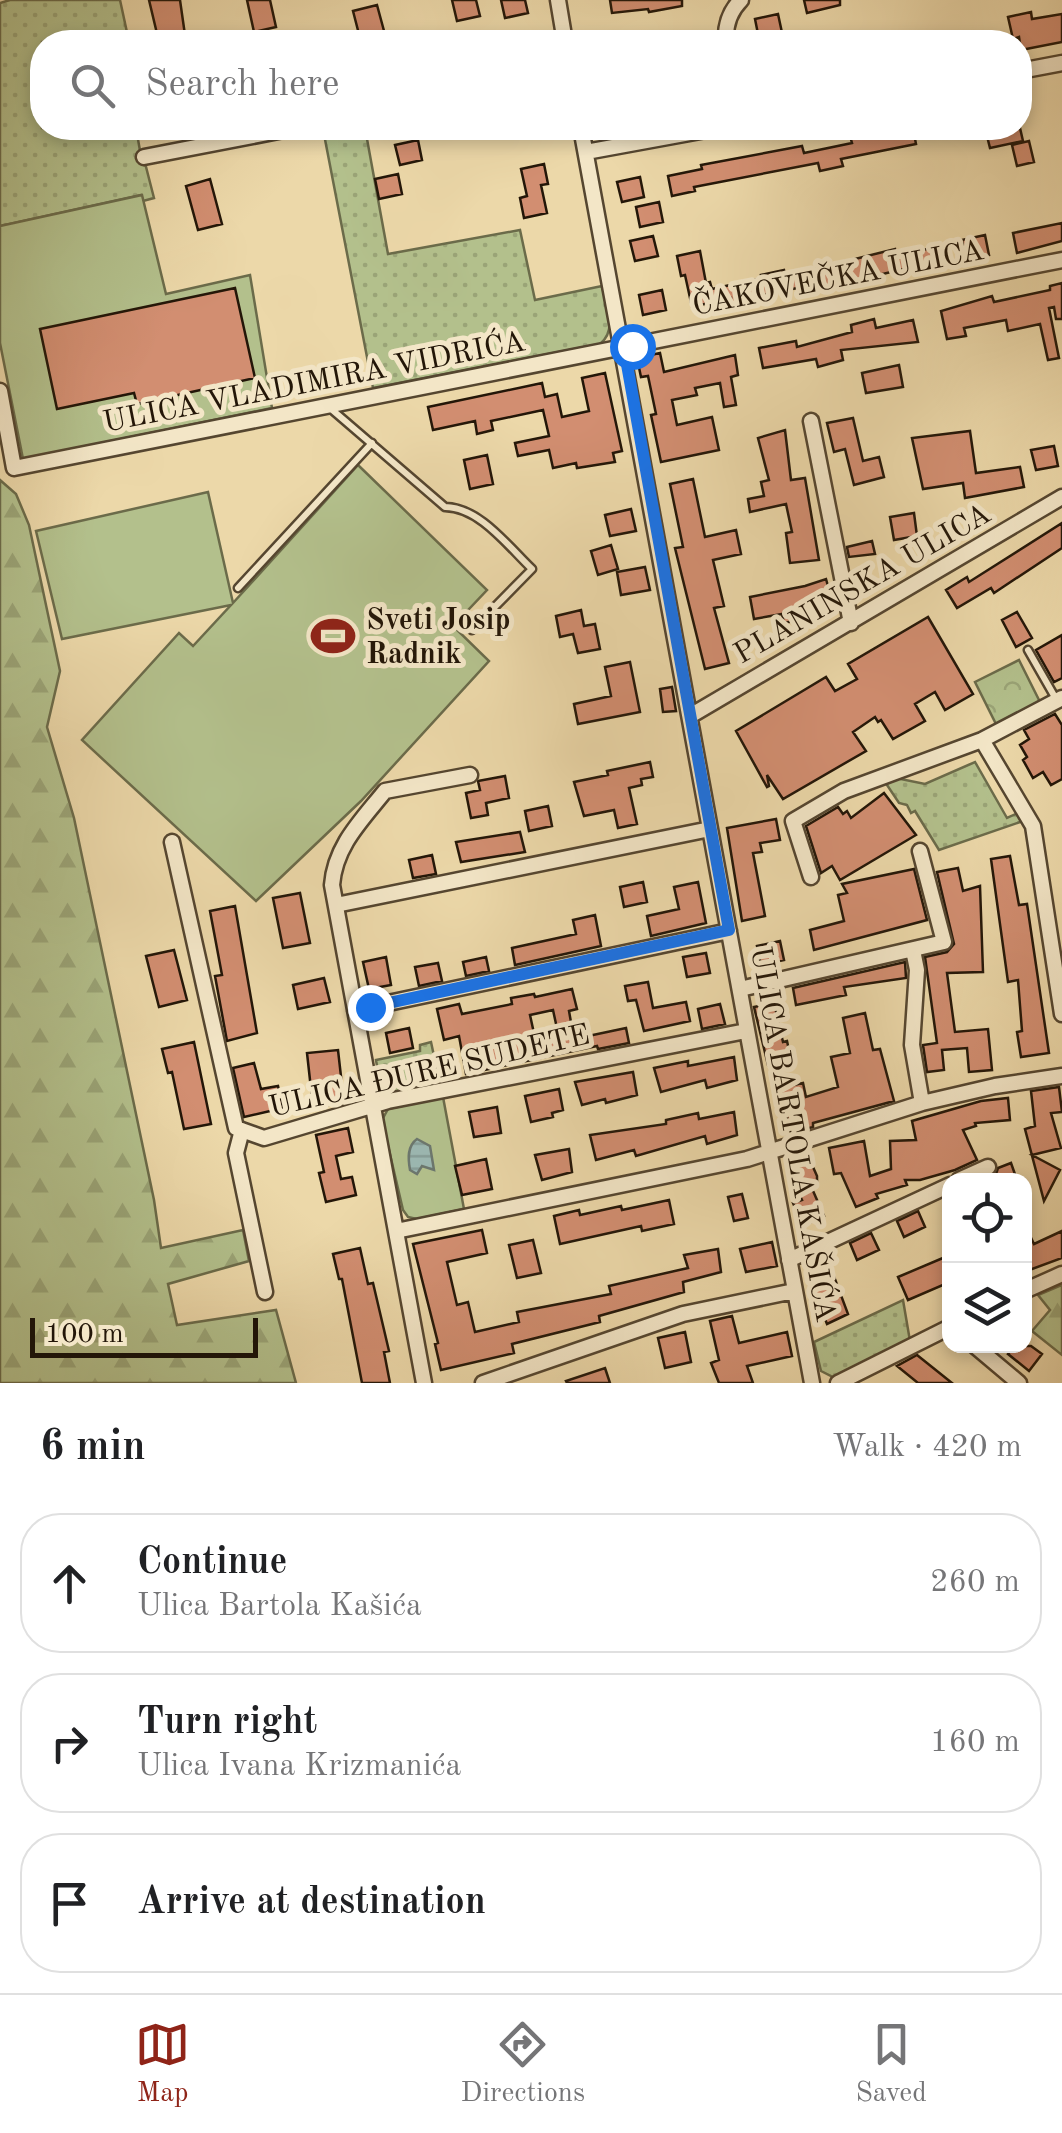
<!DOCTYPE html>
<meta charset="utf-8">
<style>
:root{--surface:#fff;--page:#f6f6f6;--text:#202124;--muted:#757577;--line:#e0e0e0;--accent:#8f2418}
body{margin:0;font-family:"Old Standard TT",serif;background:var(--page);color:var(--text)}
.controls{position:absolute;right:30px;bottom:30px;display:grid;overflow:hidden;border-radius:20px;box-shadow:0 5px 15px #0003}
.controls button{width:90px;height:90px;display:grid;place-items:center;padding:0;border:0;border-bottom:2px solid var(--line);background:var(--surface);color:var(--text);font:50px sans-serif}
.scale{position:absolute;left:30px;bottom:25px;width:228px;box-sizing:border-box;padding-left:10px;border:5px solid #231608;border-top:0;font-size:28px;line-height:35px;white-space:nowrap;color:#231608;-webkit-text-stroke:8px #f3e6c7;paint-order:stroke}
.stop{position:absolute;width:30px;height:30px;margin:-22px;border:8px solid #1a73e8;border-radius:50%;background:#fff}
.stop.end{background:#1a73e8;border-color:#fff;box-shadow:0 2px 10px #0008}
.list{margin:0;padding:0;list-style:none}
h2{display:flex;justify-content:space-between;align-items:center;height:130px;margin:0;padding:0 40px;font-size:42px}
h2 small{font-size:32px;font-weight:400;color:var(--muted)}
.list li{display:grid;grid-template-columns:65px 1fr auto;gap:30px;align-items:center;box-sizing:border-box;height:140px;margin:0 20px 20px;padding:0 20px;border:2px solid var(--line);border-radius:40px}
.list b{display:block;font-size:38px;white-space:nowrap}
.list p{margin:0;font-size:32px;white-space:nowrap;color:var(--muted)}
.list em{font-size:32px;font-style:normal;color:var(--muted)}
.icon{flex:none;width:55px;height:55px;fill:none;stroke:currentColor;stroke-width:2;stroke-linecap:round;stroke-linejoin:round}
.map{position:relative;flex:none;width:1062px;height:1383px;overflow:hidden}
.search{position:absolute;background:var(--surface);box-shadow:0 5px 15px #0003;left:30px;right:30px;top:30px;height:110px;display:flex;align-items:center;gap:25px;box-sizing:border-box;padding:0 35px;border-radius:40px;color:var(--muted);font-size:38px}
.sheet{height:610px;background:var(--surface)}
nav{display:flex;justify-content:space-around;align-items:center;box-sizing:border-box;height:140px;border-top:2px solid var(--line);background:var(--surface);font-size:28px;color:var(--muted)}
nav a{display:grid;justify-items:center;gap:5px}
nav .on{color:var(--accent)}
.map>svg:first-child{display:block}
</style>
<div class="map">
<svg width="1062" height="1383" viewBox="0 0 1062 1383">
<defs>
<pattern id="grass-dots" width="8" height="8" patternUnits="userSpaceOnUse" patternTransform="scale(2.5)"><rect width="8" height="8" fill="#b3c08c"/><path d="M2 2h.1M6 6h.1" fill="none" stroke="#9aa477" stroke-width="1.8" stroke-linecap="round"/></pattern>
<pattern id="forest-firs" width="22" height="20" patternUnits="userSpaceOnUse" patternTransform="scale(2.5)"><rect width="22" height="20" fill="#b3c08c"/><path d="M5 1l3.5 6h-7zM16 11l3.5 6h-7z" fill="#9aa477"/></pattern>
<pattern id="park-crowns" width="20" height="18" patternUnits="userSpaceOnUse" patternTransform="scale(2.5)"><rect width="20" height="18" fill="#b3c08c"/><path d="M2 6a3 3 0 1 1 6 0M12 15a3 3 0 1 1 6 0" fill="none" stroke="#9aa477"/></pattern>
<pattern id="water-rules" width="6" height="5" patternUnits="userSpaceOnUse" patternTransform="scale(2.5)"><rect width="6" height="5" fill="#9cb8b2"/><path d="M0 2.5h6" fill="none" stroke="#869d98"/></pattern>
</defs>
<rect width="100%" height="100%" fill="#ecd8a9"/>
<filter id="stains"><feTurbulence type="fractalNoise" baseFrequency=".002" numOctaves="4"/><feColorMatrix values="0 0 0 0 .2 0 0 0 0 .09 0 0 0 0 .02 0 0 0 .5 -.17"/></filter>
<radialGradient id="worn" r=".72"><stop offset=".6" stop-color="#630" stop-opacity="0"/><stop offset="1" stop-color="#630" stop-opacity=".3"/></radialGradient>
<path fill="url(#grass-dots)" stroke="#6b6b4a" stroke-width="2.5" d="M 10,0 L 120,0 L 128,37 L 125,42 L 42,42 L 42,128 L 136,128 L 142,162 L 145,163 L 154,198 L 143,201 L 141,195 L 0,226 L 0,3 Z
M 332,128 L 365,128 L 388,254 L 520,230 L 535,300 L 602,286 C 606,306 618,330 600,344 L 373,388 L 323,129 Z
M 975,762 L 1007,818 L 1018,813 L 1023,821 L 939,850 L 915,811 L 911,813 L 907,805 L 899,803 L 883,779 L 891,777 L 925,784 Z
M 431,1042 L 440,1084 C 401,1092 383,1109 376,1060 L 420,1051 L 420,1045 Z
M 903,1300 L 910,1341 L 835,1378 L 821,1371 L 814,1342 Z"/>
<path fill="url(#forest-firs)" stroke="#6b6b4a" stroke-width="2.5" d="M 0,480 L 16,494 L 29,525 L 60,671 L 47,727 L 74,818 L 154,1200 L 161,1248 L 243,1230 L 249,1261 L 168,1284 L 177,1325 L 276,1310 L 296,1383 L 0,1383 Z
M 1062,1285 L 1062,1355 L 1032,1331 L 1050,1310 L 1038,1295 Z"/>
<path fill="url(#park-crowns)" stroke="#6b6b4a" stroke-width="2.5" d="M 1019,660 L 1042,706 L 998,728 L 975,682 Z"/>
<path fill="#b3c08c" stroke="#6b6b4a" stroke-width="2.5" d="M 142,195 L 166,294 L 250,275 L 272,408 L 23,459 L 0,343 L 0,226 Z
M 358,465 L 487,590 L 453,626 L 489,661 L 361,801 L 256,901 L 82,740 L 179,633 L 193,646 L 231,605 L 62,639 L 36,531 L 208,492 L 233,603 Z
M 443,1097 L 464,1209 L 417,1219 L 408,1217 L 403,1210 L 382,1120 L 388,1109 Z"/>
<path fill="url(#water-rules)" stroke="#6c776e" stroke-width="2.5" d="M 417,1139 L 430,1146 L 434,1170 L 422,1166 L 417,1174 L 410,1170 C 408,1159 407,1146 417,1139 Z"/>
<path fill="#d28e71" stroke="#231608" stroke-width="2.5" fill-rule="evenodd" d="M 149,0 L 180,0 L 186,42 L 159,42 Z
M 247,0 L 270,0 L 276,27 L 254,32 Z
M 452,0 L 476,0 L 480,16 L 457,21 Z
M 501,0 L 525,0 L 528,13 L 505,18 Z
M 610,0 L 682,0 L 682,6 L 649,12 L 648,9 L 612,13 Z
M 804,0 L 840,0 L 840,5 L 807,13 Z
M 377,5 L 387,42 L 361,42 L 353,11 Z
M 1031,12 L 1032,19 L 1062,14 L 1062,42 L 1021,50 L 1019,37 L 1013,39 L 1008,17 Z
M 778,14 L 784,42 L 770,42 L 769,37 L 759,39 L 755,19 Z
M 897,128 L 913,128 L 916,144 L 841,159 L 843,166 L 820,171 L 818,163 L 694,187 L 695,191 L 672,196 L 668,176 L 702,169 L 701,165 L 802,146 L 804,153 L 852,143 L 850,136 Z
M 985,128 L 1020,128 L 1023,141 L 990,148 Z
M 418,140 L 422,160 L 400,165 L 395,145 Z
M 1029,141 L 1034,162 L 1017,166 L 1012,145 Z
M 544,164 L 548,184 L 541,185 L 547,213 L 524,218 L 520,198 L 527,196 L 521,169 Z
M 398,174 L 402,194 L 379,199 L 375,179 Z
M 640,177 L 644,197 L 622,202 L 617,182 Z
M 210,179 L 222,224 L 198,230 L 186,186 Z
M 659,202 L 663,222 L 640,227 L 636,207 Z
M 1062,223 L 1062,241 L 1017,253 L 1013,233 Z
M 985,235 L 989,255 L 966,260 L 962,240 Z
M 653,236 L 658,256 L 635,261 L 630,241 Z
M 936,247 L 940,267 L 917,272 L 916,266 L 845,283 L 808,290 L 807,286 L 754,297 L 755,300 L 732,305 L 731,298 L 692,307 L 685,275 L 681,276 L 677,256 L 700,251 L 706,283 L 710,282 L 712,289 L 762,278 L 761,275 L 784,270 L 785,274 L 827,266 L 895,249 L 896,256 Z
M 1062,283 L 1062,319 L 1056,319 L 1054,307 L 1049,308 L 1059,358 L 1048,360 L 1040,324 L 1008,331 L 1006,320 L 964,328 L 966,336 L 947,339 L 941,311 L 992,296 L 994,302 L 1050,290 L 1050,286 Z
M 235,288 L 255,378 L 137,404 L 134,393 L 57,409 L 40,329 Z
M 662,290 L 666,310 L 643,315 L 639,295 Z
M 874,319 L 876,328 L 913,320 L 918,342 L 841,350 L 843,360 L 818,367 L 816,359 L 763,368 L 759,348 L 796,341 L 797,347 L 852,332 L 851,325 Z
M 660,353 L 664,372 L 735,355 L 738,375 L 731,377 L 736,405 L 724,407 L 720,383 L 695,388 L 697,395 L 672,400 L 677,425 L 712,417 L 719,450 L 661,462 L 651,415 L 656,414 L 648,376 L 641,377 L 637,358 Z
M 899,365 L 903,387 L 866,393 L 862,373 Z
M 605,373 L 622,451 L 613,453 L 615,462 L 577,468 L 576,463 L 553,468 L 549,450 L 518,456 L 515,443 L 549,436 L 543,410 L 491,421 L 493,430 L 477,434 L 475,421 L 433,430 L 428,407 L 542,383 L 545,397 L 557,394 L 562,417 L 589,411 L 582,378 Z
M 853,418 L 863,461 L 879,457 L 884,477 L 854,485 L 845,449 L 834,452 L 827,423 Z
M 785,430 L 791,480 L 805,478 L 819,560 L 790,563 L 786,533 L 792,532 L 786,504 L 750,512 L 748,499 L 764,496 L 761,482 L 769,480 L 758,438 Z
M 970,431 L 976,473 L 1020,467 L 1024,487 L 965,498 L 963,483 L 923,489 L 912,438 Z
M 1054,446 L 1058,466 L 1036,470 L 1031,450 Z
M 487,455 L 493,484 L 470,489 L 464,460 Z
M 693,479 L 705,537 L 736,530 L 741,554 L 713,560 L 724,606 L 714,608 L 729,663 L 705,669 L 675,548 L 683,547 L 670,484 Z
M 631,509 L 636,531 L 610,536 L 605,515 Z
M 914,513 L 917,536 L 894,540 L 890,517 Z
M 1062,523 L 1062,548 L 994,593 L 991,588 L 957,608 L 946,590 L 967,577 L 969,582 Z
M 872,541 L 875,554 L 849,557 L 847,547 Z
M 611,545 L 618,569 L 598,575 L 591,551 Z
M 645,567 L 650,590 L 621,595 L 617,572 Z
M 826,579 L 833,604 L 804,612 L 805,619 L 784,623 L 782,614 L 754,619 L 750,597 L 805,586 Z
M 581,610 L 584,626 L 595,624 L 600,649 L 578,653 L 573,634 L 560,637 L 556,616 Z
M 1017,612 L 1032,638 L 1016,647 L 1002,620 Z
M 928,617 L 973,694 L 945,710 L 935,692 L 915,704 L 925,721 L 893,739 L 881,720 L 878,722 L 875,717 L 853,732 L 866,751 L 783,799 L 767,775 L 769,786 L 767,787 L 736,731 L 826,677 L 835,691 L 857,679 L 848,664 Z
M 1062,635 L 1062,678 L 1054,682 L 1036,650 Z
M 630,662 L 640,712 L 578,724 L 574,704 L 611,696 L 605,667 Z
M 672,687 L 676,711 L 663,712 L 660,689 Z
M 1055,714 L 1062,725 L 1062,779 L 1051,785 L 1043,772 L 1033,778 L 1023,760 L 1027,757 L 1020,745 L 1029,739 L 1024,730 Z
M 650,762 L 653,777 L 641,779 L 642,785 L 629,788 L 637,824 L 618,828 L 614,810 L 584,816 L 574,782 L 608,775 L 607,771 Z
M 505,776 L 509,798 L 486,803 L 488,815 L 471,818 L 466,793 L 480,790 L 478,781 Z
M 884,793 L 916,835 L 840,880 L 832,866 L 821,873 L 806,826 L 838,807 L 843,814 L 847,811 L 851,818 Z
M 548,806 L 552,826 L 529,831 L 525,811 Z
M 776,819 L 780,840 L 760,843 L 762,852 L 753,853 L 765,916 L 742,921 L 727,828 Z
M 520,832 L 525,852 L 461,862 L 456,842 Z
M 432,855 L 436,874 L 413,878 L 409,860 Z
M 1010,856 L 1019,905 L 1027,904 L 1049,1053 L 1021,1057 L 1017,1032 L 1022,1031 L 1018,980 L 1008,982 L 991,859 Z
M 958,868 L 963,891 L 980,886 L 983,972 L 947,973 L 955,1032 L 988,1029 L 992,1070 L 969,1072 L 967,1048 L 942,1050 L 944,1070 L 927,1072 L 923,1045 L 937,1043 L 925,957 L 947,952 L 954,944 L 937,872 Z
M 914,869 L 927,920 L 814,950 L 810,930 L 844,921 L 838,895 L 847,893 L 842,884 Z
M 643,882 L 647,902 L 624,907 L 620,887 Z
M 698,882 L 706,923 L 651,936 L 647,916 L 679,909 L 674,887 Z
M 300,893 L 310,943 L 283,948 L 273,898 Z
M 235,906 L 257,1033 L 227,1041 L 215,976 L 222,975 L 210,911 Z
M 595,915 L 601,946 L 515,965 L 512,948 L 576,934 L 573,920 Z
M 780,941 L 784,960 L 761,965 L 757,946 Z
M 174,950 L 187,1000 L 159,1007 L 146,956 Z
M 706,953 L 710,973 L 687,977 L 683,957 Z
M 386,957 L 391,985 L 369,989 L 363,962 Z
M 486,957 L 489,971 L 466,976 L 463,962 Z
M 905,962 L 906,978 L 844,987 L 846,995 L 796,1005 L 793,988 Z
M 438,963 L 442,981 L 419,986 L 415,967 Z
M 324,978 L 330,1002 L 298,1009 L 293,985 Z
M 648,982 L 653,1008 L 686,1002 L 690,1021 L 644,1031 L 636,1000 L 628,1001 L 625,986 Z
M 572,989 L 577,1009 L 569,1011 L 574,1039 L 626,1028 L 629,1043 L 598,1049 L 597,1046 L 466,1074 L 459,1036 L 444,1040 L 437,1009 L 459,1004 L 462,1014 L 512,1004 L 511,998 L 534,994 L 535,997 ZM 553,1010 L 558,1033 L 535,1038 L 530,1015 Z
M 774,1003 L 783,1042 L 787,1041 L 791,1060 L 768,1065 L 754,1007 Z
M 720,1004 L 725,1024 L 702,1029 L 698,1009 Z
M 865,1013 L 873,1050 L 880,1049 L 894,1101 L 813,1123 L 813,1127 L 791,1133 L 780,1088 L 803,1083 L 806,1097 L 838,1087 L 831,1057 L 850,1053 L 843,1018 Z
M 409,1028 L 413,1048 L 390,1053 L 386,1033 Z
M 194,1042 L 211,1124 L 184,1129 L 172,1072 L 168,1073 L 162,1049 Z
M 338,1050 L 344,1103 L 313,1107 L 307,1053 Z
M 734,1057 L 737,1080 L 707,1088 L 705,1080 L 661,1092 L 654,1068 L 688,1061 L 688,1066 Z
M 254,1063 L 261,1089 L 278,1086 L 283,1108 L 244,1117 L 233,1068 Z
M 633,1072 L 637,1095 L 606,1103 L 605,1099 L 582,1105 L 575,1082 Z
M 1059,1087 L 1062,1112 L 1051,1113 L 1061,1148 L 1032,1155 L 1060,1170 L 1044,1201 L 1025,1129 L 1035,1126 L 1031,1091 Z
M 559,1089 L 563,1110 L 552,1113 L 553,1117 L 531,1122 L 525,1096 Z
M 1008,1098 L 1010,1120 L 975,1123 L 976,1126 L 963,1130 L 977,1160 L 955,1170 L 920,1180 L 905,1180 L 907,1185 L 876,1194 L 878,1198 L 856,1207 L 841,1173 L 834,1174 L 829,1148 L 864,1141 L 870,1176 L 891,1169 L 890,1141 L 916,1140 L 912,1121 L 981,1101 Z
M 497,1107 L 501,1133 L 474,1137 L 469,1112 Z
M 734,1112 L 737,1135 L 707,1144 L 705,1136 L 636,1156 L 634,1150 L 596,1160 L 590,1135 L 666,1124 L 666,1120 L 698,1113 L 699,1119 Z
M 348,1128 L 353,1152 L 336,1156 L 341,1179 L 352,1177 L 356,1195 L 326,1202 L 319,1173 L 324,1172 L 316,1135 Z
M 569,1149 L 572,1172 L 542,1180 L 535,1155 Z
M 809,1158 L 817,1176 L 817,1181 L 810,1184 L 824,1216 L 803,1226 L 793,1203 L 802,1200 L 787,1167 Z
M 486,1159 L 492,1189 L 462,1195 L 455,1166 Z
M 1011,1163 L 1017,1180 L 984,1180 L 996,1174 L 998,1168 Z
M 742,1194 L 748,1218 L 734,1221 L 728,1197 Z
M 669,1200 L 674,1224 L 642,1231 L 641,1226 L 560,1244 L 554,1216 L 579,1210 L 580,1215 L 621,1206 L 622,1210 Z
M 918,1211 L 925,1227 L 904,1237 L 897,1221 Z
M 1024,1223 L 1034,1244 L 1062,1231 L 1062,1258 L 1024,1272 Z
M 482,1230 L 487,1253 L 447,1262 L 457,1305 L 468,1302 L 475,1332 L 519,1322 L 517,1312 L 611,1294 L 609,1286 L 688,1268 L 684,1255 L 718,1249 L 721,1272 L 683,1282 L 684,1292 L 599,1316 L 600,1322 L 512,1344 L 514,1353 L 441,1370 L 435,1344 L 438,1343 L 413,1244 Z
M 871,1233 L 879,1250 L 857,1260 L 850,1243 Z
M 533,1240 L 541,1273 L 517,1278 L 509,1245 Z
M 772,1242 L 777,1266 L 746,1272 L 740,1249 Z
M 360,1248 L 368,1284 L 373,1283 L 389,1351 L 384,1352 L 390,1383 L 362,1383 L 342,1279 L 339,1279 L 333,1254 Z
M 826,1255 L 848,1314 L 827,1324 L 804,1265 Z
M 950,1255 L 950,1282 L 908,1300 L 898,1277 Z
M 732,1316 L 739,1343 L 787,1332 L 792,1356 L 747,1366 L 753,1383 L 719,1383 L 711,1363 L 719,1360 L 710,1321 Z
M 685,1332 L 691,1362 L 665,1368 L 658,1338 Z
M 1015,1346 L 1031,1346 L 1042,1354 L 1029,1371 L 1008,1354 Z
M 917,1355 L 952,1383 L 918,1383 L 897,1366 Z
M 605,1368 L 610,1383 L 567,1383 L 566,1381 Z"/>
<g fill="none" stroke-linecap="round" stroke-linejoin="round">
<g stroke="#554630" stroke-width="11">
<path id="service" d="M 330,408 L 445,507 C 479,507 508,546 532,569 L 472,630
M 238,588 L 372,443
M 1028,650 L 1056,699"/>
</g>
<g stroke="#554630" stroke-width="19">
<path id="minor" d="M 558,0 L 565,42
M 726,42 C 725,26 729,12 741,0
M 1020,71 L 1062,63
M 581,128 L 812,1383
M 586,152 L 717,128
M 144,157 L 294,128
M 0,391 L 14,468 L 1062,260
M 811,421 L 851,623
M 690,716 L 1062,497
M 982,740 L 1033,826 L 1062,1014
M 172,842 L 236,1128 L 264,1138 L 388,1101 L 746,1031
M 811,877 L 793,821 L 844,791 L 982,740 L 1062,698
M 336,905 L 710,829
M 913,950 L 917,970 L 912,1045 L 922,1103
M 740,989 L 944,942 L 920,851
M 355,1010 L 729,931
M 242,1130 L 236,1153 L 265,1292
M 959,1180 L 988,1167
M 396,1231 L 747,1159 L 922,1103 L 995,1086 L 1062,1076
M 789,1260 L 950,1185
M 1024,1291 L 1062,1274
M 975,1346 L 1019,1383
M 424,1383 L 332,885 C 335,846 361,821 385,791 L 470,775
M 483,1383 L 683,1314 L 794,1291
M 838,1383 L 950,1327"/>
</g>
<use href="#service" stroke="#f3e6c7" stroke-width="6"/>
<use href="#minor" stroke="#f3e6c7" stroke-width="14"/>
</g>
<g fill="none" stroke-linecap="round" stroke-linejoin="round">
<path stroke="#1a73e8" stroke-width="12" d="M 370,1007 L 729,930 L 624,348 L 632,346"/>
</g>
<defs>
<g id="stadium-bare" transform="scale(3.45)"><path d="M0-5a6.5 5 0 1 0 0 10a6.5 5 0 1 0 0-10ZM-3.5-1.8h7v3.6h-7Z" fill="#8f2418" stroke="#f3e6c7" stroke-width="2.5" paint-order="stroke"/></g>
</defs>
<g fill-rule="evenodd">
<use href="#stadium-bare" x="333" y="636"/>
</g>
<g text-anchor="middle" stroke-width="10" stroke-linejoin="round" paint-order="stroke">
<g font-size="30" fill="#231608" stroke="#f3e6c7">
<text transform="translate(838 277) rotate(-11)" y="10">ČAKOVEČKA ULICA</text>
<text transform="translate(314 381) rotate(-11)" y="10">ULICA VLADIMIRA VIDRIĆA</text>
<text transform="translate(862 583) rotate(-30)" y="10">PLANINSKA ULICA</text>
<text transform="translate(429 1070) rotate(-13)" y="10">ULICA ĐURE SUDETE</text>
<text transform="translate(794 1134) rotate(80)" y="10">ULICA BARTOLA KAŠIĆA</text>
</g>
<g font-size="30" font-weight="bold" fill="#231608" stroke="#f3e6c7" text-anchor="start">
<text x="366" y="629">Sveti Josip<tspan x="366" dy="34">Radnik</tspan></text>
</g>
</g>
<rect width="100%" height="100%" filter="url(#stains)"/>
<rect width="100%" height="100%" fill="url(#worn)"/>
</svg>
<div class="controls">
<button><svg class="icon" aria-label="locate" viewBox="0 0 24 24"><circle cx="12" cy="12" r="6"/><path d="M12 2v4M12 18v4M2 12h4M18 12h4"/></svg></button>
<button><svg class="icon" aria-label="layers" viewBox="0 0 24 24"><path d="M12 4l9 5-9 5-9-5zM3 14l9 5 9-5"/></svg></button>
</div>
<div class="scale">100 m</div>
<div class="stop" style="left:632px;top:346px"></div>
<div class="stop end" style="left:370px;top:1007px"></div>
<div class="search"><svg class="icon" aria-label="search" viewBox="0 0 24 24"><circle cx="10" cy="10" r="6"/><path d="M15 15l6 6"/></svg>Search here</div>
</div>
<section class="sheet">
<h2>6 min<small>Walk · 420 m</small></h2>
<ul class="list">
<li><svg class="icon" aria-label="ahead" viewBox="0 0 24 24"><path d="M12 20V5M6 11l6-6 6 6"/></svg><div><b>Continue</b><p>Ulica Bartola Kašića</p></div><em>260 m</em></li>
<li><svg class="icon" aria-label="right" viewBox="0 0 24 24"><path d="M7 20v-9h11M14 6l5 5-5 5"/></svg><div><b>Turn right</b><p>Ulica Ivana Krizmanića</p></div><em>160 m</em></li>
<li><svg class="icon" aria-label="arrive" viewBox="0 0 24 24"><path d="M6 21V4h12l-3 4 3 4H6"/></svg><div><b>Arrive at destination</b></div></li>
</ul>
</section>
<nav>
<a class="on"><svg class="icon" aria-label="map" viewBox="0 0 24 24"><path d="M3 6l6-2 6 2 6-2v14l-6 2-6-2-6 2zM9 4v14M15 6v14"/></svg>Map</a>
<a><svg class="icon" aria-label="directions" viewBox="0 0 24 24"><path d="M12 3l9 9-9 9-9-9zM9 14v-3h6M13 9l2 2-2 2"/></svg>Directions</a>
<a><svg class="icon" aria-label="saved" viewBox="0 0 24 24"><path d="M7 4h10v16l-5-4-5 4z"/></svg>Saved</a>
</nav>
